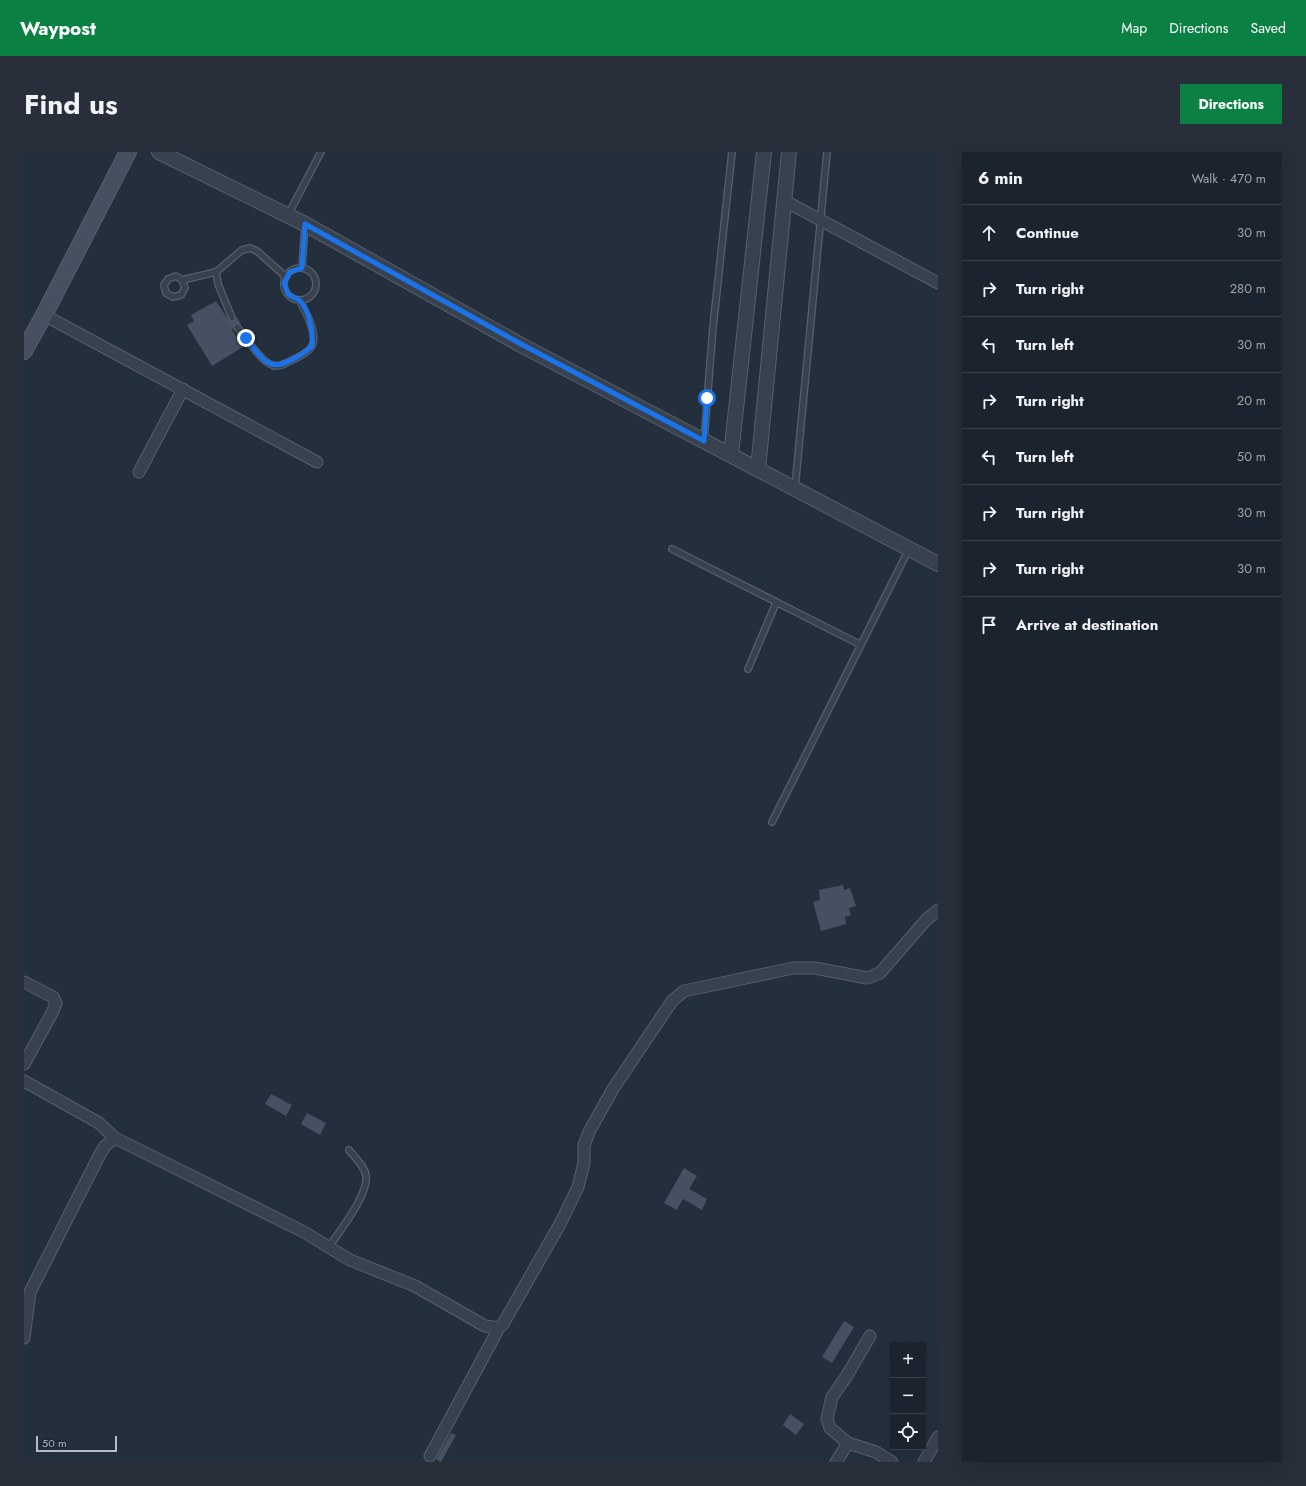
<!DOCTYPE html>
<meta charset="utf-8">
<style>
:root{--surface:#1b232e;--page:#282f3a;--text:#f1f3f6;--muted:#a0a4aa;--line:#39404a;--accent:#0b8043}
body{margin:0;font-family:Jost,sans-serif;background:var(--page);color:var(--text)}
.controls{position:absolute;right:12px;bottom:12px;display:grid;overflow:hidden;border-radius:0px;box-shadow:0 4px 16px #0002}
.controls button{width:36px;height:36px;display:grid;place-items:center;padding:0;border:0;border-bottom:1px solid var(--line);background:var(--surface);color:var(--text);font:20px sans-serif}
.scale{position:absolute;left:12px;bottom:10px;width:81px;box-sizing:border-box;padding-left:4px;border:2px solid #b4bcc9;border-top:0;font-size:11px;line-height:14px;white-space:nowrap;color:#b4bcc9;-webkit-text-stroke:3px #1d2633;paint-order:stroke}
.stop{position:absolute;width:12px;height:12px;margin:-9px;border:3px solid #1a73e8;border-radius:50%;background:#fff}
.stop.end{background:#1a73e8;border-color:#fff;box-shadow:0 1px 4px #0008}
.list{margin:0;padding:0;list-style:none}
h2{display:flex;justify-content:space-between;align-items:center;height:52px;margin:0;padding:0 16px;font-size:17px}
h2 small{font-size:13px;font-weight:400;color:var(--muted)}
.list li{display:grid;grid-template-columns:26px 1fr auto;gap:12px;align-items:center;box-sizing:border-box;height:56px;padding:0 16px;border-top:1px solid var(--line)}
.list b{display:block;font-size:15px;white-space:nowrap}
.list em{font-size:13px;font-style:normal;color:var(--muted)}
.icon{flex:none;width:22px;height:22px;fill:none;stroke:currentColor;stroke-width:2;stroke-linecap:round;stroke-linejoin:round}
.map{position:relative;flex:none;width:914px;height:1310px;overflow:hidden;border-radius:0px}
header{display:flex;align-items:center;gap:24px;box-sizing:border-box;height:56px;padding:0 20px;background:var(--accent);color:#fff}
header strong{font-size:19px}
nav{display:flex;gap:22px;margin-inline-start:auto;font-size:14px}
.intro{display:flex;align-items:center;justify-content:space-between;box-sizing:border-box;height:96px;padding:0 24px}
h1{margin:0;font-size:28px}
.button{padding:10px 18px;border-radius:0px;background:var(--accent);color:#fff;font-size:14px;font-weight:700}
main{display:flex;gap:24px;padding:0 24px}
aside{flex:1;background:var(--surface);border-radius:0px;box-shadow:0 4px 16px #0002}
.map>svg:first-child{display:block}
</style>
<header>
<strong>Waypost</strong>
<nav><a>Map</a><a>Directions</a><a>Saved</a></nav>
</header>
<div class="intro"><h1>Find us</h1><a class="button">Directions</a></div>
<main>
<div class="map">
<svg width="914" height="1310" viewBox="0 0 914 1310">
<rect width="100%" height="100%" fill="#242f3e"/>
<path fill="#455162" d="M 192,149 L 205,169 L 211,169 L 212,164 L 217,172 L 211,172 L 208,178 L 219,195 L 188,214 L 163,173 L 170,169 L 167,163 Z
M 819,733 L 820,738 L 826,736 L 832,754 L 825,756 L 827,763 L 821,765 L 822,772 L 797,779 L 789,750 L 796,748 L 795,738 Z
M 247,942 L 268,953 L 262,964 L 241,952 Z
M 283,961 L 302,971 L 296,983 L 277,972 Z
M 660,1016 L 673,1024 L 665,1037 L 683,1047 L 678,1058 L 659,1047 L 653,1058 L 640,1051 Z
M 820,1169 L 830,1175 L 808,1211 L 798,1205 Z
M 766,1262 L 780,1272 L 772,1283 L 759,1273 Z
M 427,1281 L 432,1283 L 417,1310 L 412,1307 Z"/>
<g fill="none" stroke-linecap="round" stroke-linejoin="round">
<g stroke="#565f6c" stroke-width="8">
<path id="service" d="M 264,63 L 297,0
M 278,116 L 281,73
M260 132a16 16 0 1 1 32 0a16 16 0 1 1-32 0Z
M 192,120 L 194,132 L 208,166
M 158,128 L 152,124 L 144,127 L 140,133 L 142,141 L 149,145 L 157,143 L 161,136 L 158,128 L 192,120 L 218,98 L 226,96 L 233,99 L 262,125
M 213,175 C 221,184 237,210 248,213 C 255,216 262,211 268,208 C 275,205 284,201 288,194 C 294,182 281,158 275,148
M 680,289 L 689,175 L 708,0
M 771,336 L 803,0
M 648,397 L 837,493
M 724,517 L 752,451
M 748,670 L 885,397
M 305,1095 C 315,1080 345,1042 342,1024 C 341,1014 331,1006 325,998"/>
</g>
<g stroke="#565f6c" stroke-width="13">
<path id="minor" d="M 761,49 L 914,131
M 20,163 L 293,310
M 115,320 L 159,237
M 0,830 L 29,845 L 32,851 L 28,861 L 0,912
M 0,929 L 75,971 L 91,986
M 846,1184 L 822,1225 L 808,1245 L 803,1267 L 806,1276 L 824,1291 L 852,1300 L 868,1310
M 0,1186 L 6,1140 L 76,1002 L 81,994 L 91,986 L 280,1080 L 326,1108 L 391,1134 L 461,1174 L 475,1176
M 406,1304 L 475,1176 L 479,1172 L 536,1072 L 554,1035 L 560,1011 L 560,993 L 566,978 L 589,937 L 648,849 L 660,839 L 769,816 L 791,816 L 843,826 L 856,821 L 902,768 L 914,758
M 812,1310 L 824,1291
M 900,1310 L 914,1285"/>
</g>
<g stroke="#565f6c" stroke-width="16">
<path id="tertiary" d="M 135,0 L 281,72 L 497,193 L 914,412
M 707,303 L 740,0
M 734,317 L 765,0"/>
</g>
<g stroke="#565f6c" stroke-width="18">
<path id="secondary" d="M 0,199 L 20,163 L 104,0"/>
</g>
<use href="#service" stroke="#38414e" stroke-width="5.5"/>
<use href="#minor" stroke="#38414e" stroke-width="11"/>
<use href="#tertiary" stroke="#38414e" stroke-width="14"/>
<use href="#secondary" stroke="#465061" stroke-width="16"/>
</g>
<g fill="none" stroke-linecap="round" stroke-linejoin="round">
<path stroke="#1a73e8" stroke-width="5" d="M 222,186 C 235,202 243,221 265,209 C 274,205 281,201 288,194 C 290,182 285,157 275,148 C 273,146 267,145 264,142 L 260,131 L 266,120 L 278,116 L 281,72 L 497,192 L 680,289 L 683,246"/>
</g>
</svg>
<div class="controls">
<button>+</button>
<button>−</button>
<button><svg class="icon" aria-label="locate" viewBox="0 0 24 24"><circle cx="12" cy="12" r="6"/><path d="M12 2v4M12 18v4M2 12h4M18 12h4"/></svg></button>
</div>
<div class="scale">50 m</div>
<div class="stop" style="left:683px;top:246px"></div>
<div class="stop end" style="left:222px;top:186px"></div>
</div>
<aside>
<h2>6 min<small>Walk · 470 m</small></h2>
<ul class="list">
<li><svg class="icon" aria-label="ahead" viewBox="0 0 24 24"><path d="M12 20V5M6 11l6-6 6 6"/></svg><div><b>Continue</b></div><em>30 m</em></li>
<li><svg class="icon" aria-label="right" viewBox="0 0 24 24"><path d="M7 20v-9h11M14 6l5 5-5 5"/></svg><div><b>Turn right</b></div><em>280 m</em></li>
<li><svg class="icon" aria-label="left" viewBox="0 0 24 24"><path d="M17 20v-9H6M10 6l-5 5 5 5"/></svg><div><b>Turn left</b></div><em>30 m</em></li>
<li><svg class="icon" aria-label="right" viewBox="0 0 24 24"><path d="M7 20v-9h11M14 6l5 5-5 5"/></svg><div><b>Turn right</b></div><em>20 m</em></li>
<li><svg class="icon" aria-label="left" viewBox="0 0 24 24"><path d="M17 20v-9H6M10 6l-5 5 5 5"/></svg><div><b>Turn left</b></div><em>50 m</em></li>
<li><svg class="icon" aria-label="right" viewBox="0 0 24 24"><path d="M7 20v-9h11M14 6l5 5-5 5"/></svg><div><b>Turn right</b></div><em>30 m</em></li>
<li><svg class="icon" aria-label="right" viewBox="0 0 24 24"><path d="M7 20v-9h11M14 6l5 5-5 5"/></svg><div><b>Turn right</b></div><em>30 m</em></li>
<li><svg class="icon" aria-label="arrive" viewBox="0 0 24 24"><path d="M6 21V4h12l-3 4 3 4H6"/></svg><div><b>Arrive at destination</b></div></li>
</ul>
</aside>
</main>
